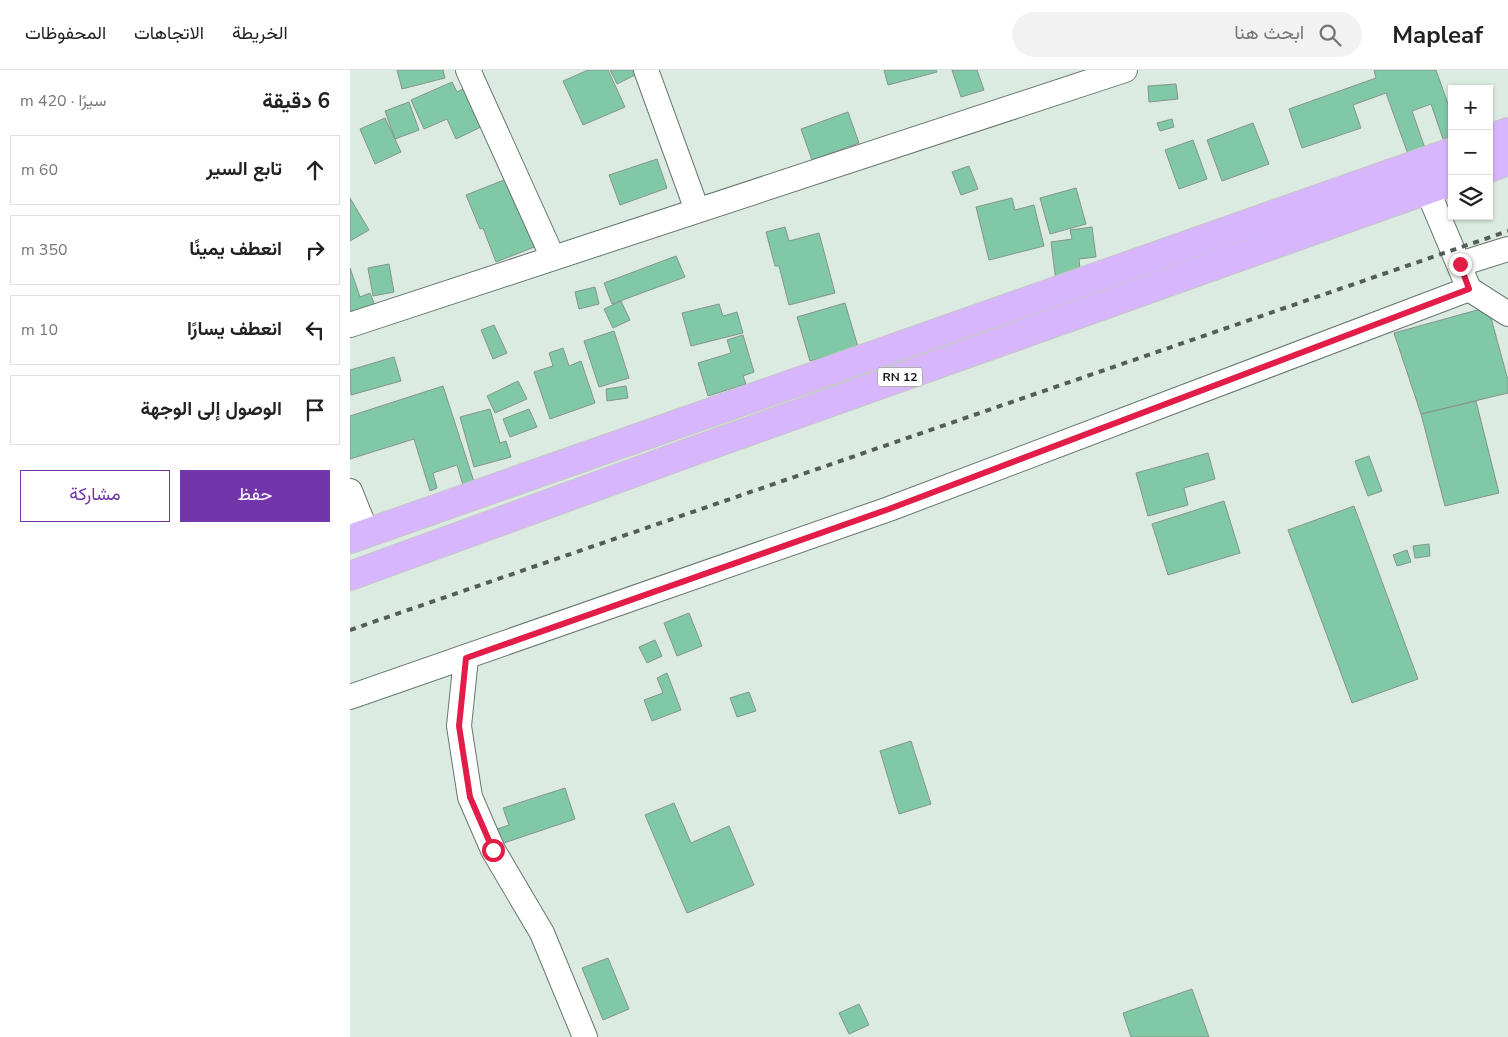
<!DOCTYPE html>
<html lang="ar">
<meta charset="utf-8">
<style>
:root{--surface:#fff;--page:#f2f2f2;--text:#222;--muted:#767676;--line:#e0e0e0;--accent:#7335aa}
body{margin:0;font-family:"Nunito Sans",Vazirmatn,sans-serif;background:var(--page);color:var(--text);direction:rtl}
.controls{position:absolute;right:15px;top:15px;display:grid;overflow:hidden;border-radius:0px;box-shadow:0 1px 4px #0004}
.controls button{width:45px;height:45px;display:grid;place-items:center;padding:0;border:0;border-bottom:1px solid var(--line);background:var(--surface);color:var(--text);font:25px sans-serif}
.stop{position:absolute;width:15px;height:15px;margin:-11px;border:4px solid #e11d48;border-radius:50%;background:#fff}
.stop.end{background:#e11d48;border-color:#fff;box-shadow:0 1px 5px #0008}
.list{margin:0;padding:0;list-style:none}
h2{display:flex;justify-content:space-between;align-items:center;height:65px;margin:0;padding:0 20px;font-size:21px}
h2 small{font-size:16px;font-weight:400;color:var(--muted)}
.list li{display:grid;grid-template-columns:32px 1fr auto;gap:15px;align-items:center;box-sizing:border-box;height:70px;margin:0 10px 10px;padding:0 10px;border:1px solid var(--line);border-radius:0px}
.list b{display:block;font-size:19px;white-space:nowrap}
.list em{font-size:16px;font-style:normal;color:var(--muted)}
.actions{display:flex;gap:10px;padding:15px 20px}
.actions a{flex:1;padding:11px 0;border:1px solid var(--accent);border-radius:0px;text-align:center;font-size:18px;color:var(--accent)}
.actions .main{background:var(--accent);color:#fff}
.icon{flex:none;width:28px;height:28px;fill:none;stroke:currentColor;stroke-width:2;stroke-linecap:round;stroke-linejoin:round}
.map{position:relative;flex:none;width:1158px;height:967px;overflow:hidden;direction:ltr}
header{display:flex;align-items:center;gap:30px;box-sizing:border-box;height:70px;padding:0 25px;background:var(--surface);border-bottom:1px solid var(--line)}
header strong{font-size:24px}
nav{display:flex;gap:28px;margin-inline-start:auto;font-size:18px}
.search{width:350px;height:45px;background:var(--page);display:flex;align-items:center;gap:12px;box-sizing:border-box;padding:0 18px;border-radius:28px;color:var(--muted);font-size:19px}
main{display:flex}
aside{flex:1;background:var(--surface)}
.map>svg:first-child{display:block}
</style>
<header>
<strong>Mapleaf</strong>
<div class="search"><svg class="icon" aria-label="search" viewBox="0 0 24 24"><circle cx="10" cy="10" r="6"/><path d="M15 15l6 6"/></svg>ابحث هنا</div>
<nav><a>الخريطة</a><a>الاتجاهات</a><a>المحفوظات</a></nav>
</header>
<main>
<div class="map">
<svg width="1158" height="967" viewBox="0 0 1158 967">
<rect width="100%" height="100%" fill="#dbebe2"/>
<path fill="#80c8a6" stroke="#85958d" d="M 47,0 L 93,0 L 95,8 L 52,19 Z
M 238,0 L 258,0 L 275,37 L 233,55 L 213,11 Z
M 260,0 L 285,0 L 287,4 L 267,14 Z
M 534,0 L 586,0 L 587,2 L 538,15 Z
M 602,0 L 627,0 L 634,20 L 611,27 Z
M 1024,0 L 1086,0 L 1102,45 L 1102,66 L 1093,69 L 1081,34 L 1062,41 L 1076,81 L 1059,87 L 1036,23 L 1003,35 L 1011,58 L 952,78 L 939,39 L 1026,8 Z
M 102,12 L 107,22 L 117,17 L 135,55 L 106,69 L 97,49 L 74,59 L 61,30 Z
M 826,14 L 828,29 L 799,32 L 798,16 Z
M 59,32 L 69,60 L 45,69 L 35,41 Z
M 498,42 L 509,73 L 462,90 L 451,59 Z
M 35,48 L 51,82 L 25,94 L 10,59 Z
M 822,49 L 824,57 L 810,61 L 807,53 Z
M 903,53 L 919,94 L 872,111 L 857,70 Z
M 843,70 L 857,109 L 829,119 L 815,80 Z
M 307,89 L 317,118 L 270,135 L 259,105 Z
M 619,96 L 628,119 L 611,125 L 602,102 Z
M 159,108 L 187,176 L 146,192 L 133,158 L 130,159 L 116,125 Z
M 726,118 L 736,154 L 700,164 L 690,128 Z
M 0,128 L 19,160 L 0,171 Z
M 662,128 L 665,140 L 684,135 L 694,176 L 639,190 L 626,137 Z
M 435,157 L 439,171 L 469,163 L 485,223 L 439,235 L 429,196 L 425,196 L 416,162 Z
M 742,157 L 746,187 L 729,189 L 731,208 L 706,212 L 701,172 L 722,169 L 720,160 Z
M 326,186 L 335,207 L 262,234 L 254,213 Z
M 39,194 L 44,222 L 23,226 L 18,198 Z
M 0,198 L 10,227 L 20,223 L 25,236 L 0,245 Z
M 245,217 L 249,234 L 229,239 L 225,222 Z
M 271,231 L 280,250 L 263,258 L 254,239 Z
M 495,233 L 508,277 L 460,291 L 447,247 Z
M 369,234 L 373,246 L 387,242 L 393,263 L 341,276 L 332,243 Z
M 1138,237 L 1158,310 L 1158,323 L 1071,344 L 1044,263 Z
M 144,255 L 157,283 L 143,289 L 131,260 Z
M 264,261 L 279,308 L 249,317 L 234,271 Z
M 393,265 L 404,302 L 393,306 L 396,314 L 358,326 L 348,293 L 381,283 L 377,270 Z
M 213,278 L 219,296 L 231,291 L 245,333 L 200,349 L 184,302 L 203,296 L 199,283 Z
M 44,287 L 51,311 L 1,325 L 0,300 Z
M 168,311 L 177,329 L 145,343 L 137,326 Z
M 93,316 L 124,412 L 113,415 L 107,395 L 83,403 L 87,418 L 80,421 L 64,369 L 0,389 L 0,346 Z
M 276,316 L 278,328 L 257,331 L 256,319 Z
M 1126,331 L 1149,423 L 1095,436 L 1071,344 Z
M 140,339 L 150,373 L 156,371 L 161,387 L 124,397 L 110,347 Z
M 179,339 L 187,357 L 160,367 L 153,349 Z
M 858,383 L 865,409 L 834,418 L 838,435 L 798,446 L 786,403 Z
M 1019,386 L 1032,421 L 1018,426 L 1005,391 Z
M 874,431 L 890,483 L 818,505 L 802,454 Z
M 1004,436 L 1068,609 L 1002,633 L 938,460 Z
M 1079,474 L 1080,486 L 1065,488 L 1063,476 Z
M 1057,480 L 1061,492 L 1047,496 L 1043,485 Z
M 339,543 L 352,576 L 327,586 L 314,553 Z
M 305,570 L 312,586 L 297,593 L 289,577 Z
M 317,603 L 331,640 L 302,651 L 294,630 L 313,623 L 307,608 Z
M 399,622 L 406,641 L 387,647 L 380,628 Z
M 561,671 L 581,734 L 549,744 L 530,681 Z
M 215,718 L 225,749 L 151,774 L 147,759 L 159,755 L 153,738 Z
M 324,733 L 341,773 L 379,756 L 404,815 L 337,843 L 295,745 Z
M 258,888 L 279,939 L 253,950 L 232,898 Z
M 842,919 L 859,967 L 781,967 L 773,943 Z
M 509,934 L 519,955 L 499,964 L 489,943 Z"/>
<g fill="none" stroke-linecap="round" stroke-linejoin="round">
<g stroke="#67766e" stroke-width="26">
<path id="minor" d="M 118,0 L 203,188
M 296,0 L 347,140
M 1077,119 L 1119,219 L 1158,244
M 1110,194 L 1158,179
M 0,255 L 775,0
M 0,421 L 17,463
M 116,588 L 109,656 L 120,727 L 143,780 L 192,863 L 235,967
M 0,627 L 539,439 L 1119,219"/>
</g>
<g stroke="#c6c7c7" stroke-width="30">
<path id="trunk" d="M 1139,69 L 1158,62
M 1139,98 L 1158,91
M 0,469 L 1102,82
M 0,506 L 338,383 L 1102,111"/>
</g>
<use href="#minor" stroke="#fff" stroke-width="24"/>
<use href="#trunk" stroke="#d8b6fe" stroke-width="28"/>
<path stroke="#545c57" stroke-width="4" stroke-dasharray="6 6" stroke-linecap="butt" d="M 0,560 L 1158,161"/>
</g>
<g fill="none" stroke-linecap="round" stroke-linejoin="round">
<path stroke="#e11d48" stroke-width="6" d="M 143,780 L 120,727 L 109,656 L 116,588 L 539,439 L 1119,219 L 1110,194"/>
</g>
<g text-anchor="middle" stroke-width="4" stroke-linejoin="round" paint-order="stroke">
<rect fill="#fff" stroke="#595d5a" stroke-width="1" x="527.5" y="297.5" width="45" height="19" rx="4"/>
<g font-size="12" font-weight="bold" fill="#121714">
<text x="550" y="311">RN 12</text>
</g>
</g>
</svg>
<div class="controls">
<button>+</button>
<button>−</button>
<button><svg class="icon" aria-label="layers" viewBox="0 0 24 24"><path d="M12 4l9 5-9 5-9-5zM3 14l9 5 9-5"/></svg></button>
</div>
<div class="stop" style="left:143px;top:780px"></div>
<div class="stop end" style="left:1110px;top:194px"></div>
</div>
<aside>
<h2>6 دقيقة<small>سيرًا · 420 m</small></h2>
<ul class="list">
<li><svg class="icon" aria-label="ahead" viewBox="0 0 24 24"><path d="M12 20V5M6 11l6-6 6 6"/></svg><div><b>تابع السير</b></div><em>60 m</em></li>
<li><svg class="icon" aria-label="right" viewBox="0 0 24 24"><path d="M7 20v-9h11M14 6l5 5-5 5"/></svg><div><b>انعطف يمينًا</b></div><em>350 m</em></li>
<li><svg class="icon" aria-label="left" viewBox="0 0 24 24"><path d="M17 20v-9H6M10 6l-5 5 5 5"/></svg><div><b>انعطف يسارًا</b></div><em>10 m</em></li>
<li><svg class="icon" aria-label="arrive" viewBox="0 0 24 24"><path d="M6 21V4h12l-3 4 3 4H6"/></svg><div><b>الوصول إلى الوجهة</b></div></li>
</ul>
<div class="actions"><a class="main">حفظ</a><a>مشاركة</a></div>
</aside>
</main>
